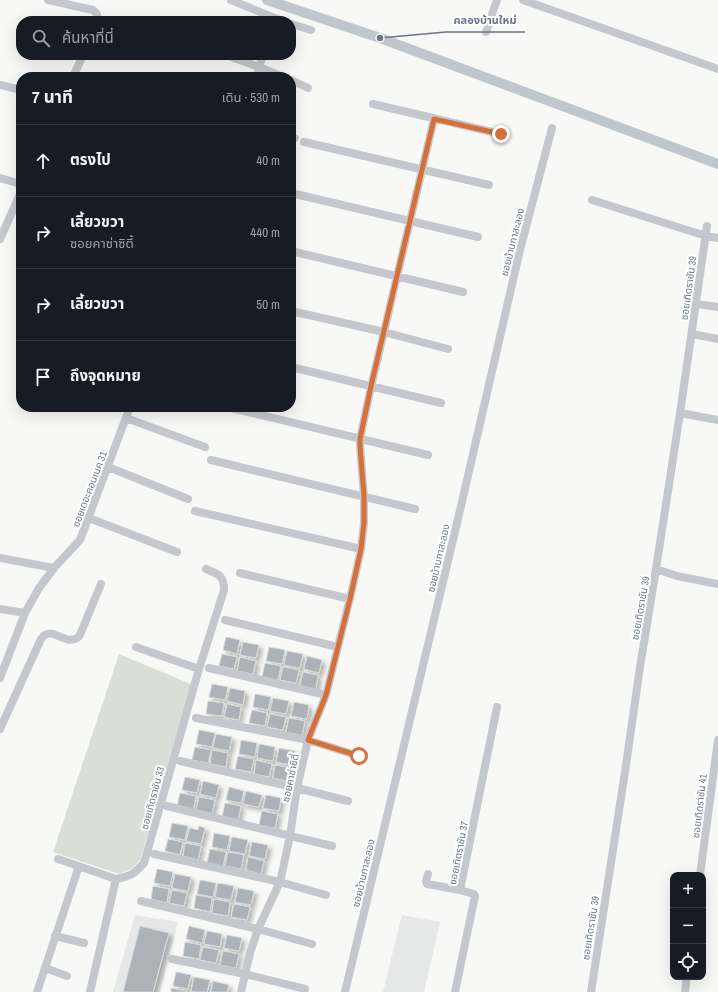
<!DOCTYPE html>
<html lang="th">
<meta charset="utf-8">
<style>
:root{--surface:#171b24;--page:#242831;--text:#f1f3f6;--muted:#9ea1a6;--line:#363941}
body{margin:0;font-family:"Archivo Narrow","Noto Sans Thai",sans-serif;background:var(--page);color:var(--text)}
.controls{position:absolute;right:12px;bottom:12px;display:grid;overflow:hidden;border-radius:8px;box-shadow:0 4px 16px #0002}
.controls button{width:36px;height:36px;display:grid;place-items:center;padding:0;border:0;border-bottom:1px solid var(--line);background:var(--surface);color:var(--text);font:20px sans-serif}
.stop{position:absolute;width:12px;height:12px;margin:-9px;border:3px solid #d66f38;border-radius:50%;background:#fff}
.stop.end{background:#d66f38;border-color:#fff;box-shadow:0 1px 4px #0008}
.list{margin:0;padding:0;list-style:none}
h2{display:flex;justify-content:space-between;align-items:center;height:52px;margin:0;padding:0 16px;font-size:17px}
h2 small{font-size:13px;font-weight:400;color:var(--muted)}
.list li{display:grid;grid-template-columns:26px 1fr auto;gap:12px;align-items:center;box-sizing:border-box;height:72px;padding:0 16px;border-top:1px solid var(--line)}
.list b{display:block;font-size:15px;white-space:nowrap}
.list p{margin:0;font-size:13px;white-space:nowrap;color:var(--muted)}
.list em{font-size:13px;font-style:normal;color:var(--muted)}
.icon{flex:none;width:22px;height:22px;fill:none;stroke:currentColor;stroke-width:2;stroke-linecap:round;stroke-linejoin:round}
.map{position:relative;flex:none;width:718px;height:992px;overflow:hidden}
.search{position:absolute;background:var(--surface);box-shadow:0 4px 16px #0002;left:16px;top:16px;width:280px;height:44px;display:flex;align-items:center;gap:10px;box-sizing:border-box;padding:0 14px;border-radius:16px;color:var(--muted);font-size:15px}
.panel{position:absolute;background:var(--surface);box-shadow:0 4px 16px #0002;left:16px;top:72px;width:280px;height:340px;border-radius:16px}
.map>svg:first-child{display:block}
</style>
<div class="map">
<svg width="718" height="992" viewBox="0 0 718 992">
<defs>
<filter id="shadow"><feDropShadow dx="3.5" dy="3.5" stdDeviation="2" flood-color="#0004"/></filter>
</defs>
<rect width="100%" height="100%" fill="#f8f8f6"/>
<path fill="#e6e7e7" d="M 135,915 L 178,922 L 160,992 L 113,992 Z
M 402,915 L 440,922 L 424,992 L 383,992 Z"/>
<path fill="#d9dfd7" d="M 119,654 L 191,684 L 140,860 L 131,869 L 119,874 L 53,852 Z"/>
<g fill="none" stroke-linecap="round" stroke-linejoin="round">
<path stroke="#bfc6cc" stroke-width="10" d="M 267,0 L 380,38 L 718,164"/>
</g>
<path fill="#acb2b8" stroke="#dadad8" filter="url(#shadow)" d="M 226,637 L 240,640 L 237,654 L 223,650 Z
M 243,642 L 259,645 L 256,658 L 240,655 Z
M 269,647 L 285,650 L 282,664 L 266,661 Z
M 287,651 L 303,654 L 300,668 L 284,665 Z
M 222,654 L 237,657 L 234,669 L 219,666 Z
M 307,656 L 322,660 L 319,673 L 304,669 Z
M 240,657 L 256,661 L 253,674 L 237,671 Z
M 265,663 L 281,666 L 278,680 L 262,677 Z
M 283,667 L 299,670 L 296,683 L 280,680 Z
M 303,672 L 318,675 L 316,689 L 300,686 Z
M 212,684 L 228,687 L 225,700 L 209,697 Z
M 230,688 L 245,691 L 243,705 L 227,701 Z
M 255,694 L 271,697 L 268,710 L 253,707 Z
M 273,698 L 289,701 L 286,714 L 270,711 Z
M 208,701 L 224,703 L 222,716 L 206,714 Z
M 294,702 L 309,705 L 307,719 L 291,716 Z
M 227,704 L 241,707 L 239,720 L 224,717 Z
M 252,710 L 267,713 L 265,726 L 249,723 Z
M 270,714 L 286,717 L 283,730 L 267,727 Z
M 289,718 L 305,721 L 302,735 L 286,732 Z
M 199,730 L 215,733 L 212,747 L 196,744 Z
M 216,734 L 232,737 L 229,751 L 213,748 Z
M 241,740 L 257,743 L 255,757 L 239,754 Z
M 259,744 L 275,747 L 273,761 L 257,758 Z
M 195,747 L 211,750 L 208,763 L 192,760 Z
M 279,748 L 295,751 L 292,765 L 276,762 Z
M 212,750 L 228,753 L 226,767 L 210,764 Z
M 238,756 L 254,759 L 251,772 L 235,769 Z
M 256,760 L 272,764 L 269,777 L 254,774 Z
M 275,765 L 291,768 L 288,781 L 273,778 Z
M 185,777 L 200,780 L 197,793 L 182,790 Z
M 203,781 L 219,785 L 216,798 L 200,794 Z
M 229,787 L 244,791 L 241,803 L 226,800 Z
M 246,791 L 262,795 L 259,807 L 243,804 Z
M 180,793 L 196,796 L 193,810 L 177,807 Z
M 266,795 L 281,798 L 279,811 L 263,808 Z
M 199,797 L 215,800 L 212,814 L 196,811 Z
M 225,803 L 241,806 L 238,820 L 222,817 Z
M 262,811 L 278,814 L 275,828 L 259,825 Z
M 172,823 L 188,826 L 185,840 L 169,837 Z
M 199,826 L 205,828 L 201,844 L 186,841 L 190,828 L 198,830 Z
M 214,833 L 230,836 L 227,850 L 212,847 Z
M 232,837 L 248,840 L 245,854 L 229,851 Z
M 168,839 L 183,842 L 180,855 L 165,851 Z
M 252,842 L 268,845 L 265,859 L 249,856 Z
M 185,843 L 201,846 L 198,860 L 183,856 Z
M 210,849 L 226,852 L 223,866 L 207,863 Z
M 228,852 L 244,855 L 241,869 L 225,866 Z
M 248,857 L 264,861 L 261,874 L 246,870 Z
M 157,869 L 173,872 L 170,886 L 154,883 Z
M 175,874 L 191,877 L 188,891 L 172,888 Z
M 200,880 L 216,883 L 213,897 L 197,894 Z
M 218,883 L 234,886 L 231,900 L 215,897 Z
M 153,886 L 169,889 L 167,903 L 151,899 Z
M 238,888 L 254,891 L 251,905 L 235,902 Z
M 172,890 L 187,893 L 184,906 L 169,903 Z
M 196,895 L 212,898 L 210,912 L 194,908 Z
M 214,899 L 230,902 L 228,916 L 212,913 Z
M 234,904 L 250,907 L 247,920 L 231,917 Z
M 140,926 L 169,933 L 153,992 L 123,992 Z
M 189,926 L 205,930 L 202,943 L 186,939 Z
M 207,931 L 222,934 L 220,947 L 204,944 Z
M 227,935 L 242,938 L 239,951 L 224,948 Z
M 185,942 L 201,945 L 199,959 L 183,956 Z
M 203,947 L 219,950 L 216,963 L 200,960 Z
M 223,951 L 239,954 L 236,968 L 220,965 Z
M 176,972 L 191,975 L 188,989 L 173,986 Z
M 194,977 L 210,980 L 207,992 L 196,992 L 191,991 Z
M 213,981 L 229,985 L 227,992 L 211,992 Z
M 171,988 L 187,991 L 187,992 L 171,992 Z"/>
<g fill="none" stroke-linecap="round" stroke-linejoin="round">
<path stroke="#c4c7cb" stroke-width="8" d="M 48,0 L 93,10 C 97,13 99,16 98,21
M 231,0 L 282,21
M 523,0 L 718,69
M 291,24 L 311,30
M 486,32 L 497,0
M 226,55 L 259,67 L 283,77
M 73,77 L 83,55
M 256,77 L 263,55
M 291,80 L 308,88
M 0,85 L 21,90
M 373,104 L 501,134
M 291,136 L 295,138
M 304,142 L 489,185
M 0,178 L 21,184
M 291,193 L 478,237
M 592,200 L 706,236 L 718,238
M 0,239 L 21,192
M 291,251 L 463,292
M 696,304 L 718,307
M 291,311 L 384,332 L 448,349
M 692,334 L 718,339
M 291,367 L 441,403
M 227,407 L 428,455
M 680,413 L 718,420
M 126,418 L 205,447
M 211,460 L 415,509
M 108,467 L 188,499
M 195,511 L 361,549
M 89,518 L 177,552
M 0,558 L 54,568
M 656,569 L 677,576 L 718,584
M 240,573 L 350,599
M 0,609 L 25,613
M 225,620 L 338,647
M 136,647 L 199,669
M 209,668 L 326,695
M 0,678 L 25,613 L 39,588 L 54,568 L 80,540 L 130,407
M 196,718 L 308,740 L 359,756
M 0,729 L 41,639 C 52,624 64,646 77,638 C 79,637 81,633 82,630 L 101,584
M 180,761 L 297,788 L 348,801
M 167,806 L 332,846
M 154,854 L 280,882 L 326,895
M 58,859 L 116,879 C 131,876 134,874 144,863 L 199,669 L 224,590 C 224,575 218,574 206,569
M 428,874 L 426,881 L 427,884 L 460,890
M 700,875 L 718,740
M 141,901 L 258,929 L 312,944
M 55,936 L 84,943
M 172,959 L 245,974 L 305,989
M 45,968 L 67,976
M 37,992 L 79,866
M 90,992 L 116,879
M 241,992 L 250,953 L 258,929 L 280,882 L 290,836 L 297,788 L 308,740 L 326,695 L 352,590 L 361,549 L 364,523 L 364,496 L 360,446 L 360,439 L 371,387 L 434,119
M 345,992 L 458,519 L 520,250 L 552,128
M 455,992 L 475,896 L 474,894 L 460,890 L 497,707
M 591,992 L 625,772 L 640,667 L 656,569 L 680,413 L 707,226
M 685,992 L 687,977"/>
</g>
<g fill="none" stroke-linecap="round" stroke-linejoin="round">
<path stroke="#d66f38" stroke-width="5" d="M 359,756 L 308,740 L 326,695 L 350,599 L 361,549 L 364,523 L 364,496 L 360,446 L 360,439 L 371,386 L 434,119 L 501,134"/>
</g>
<g text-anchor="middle" stroke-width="4" stroke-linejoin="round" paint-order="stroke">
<g font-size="10" fill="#6a7685" stroke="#fff">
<text transform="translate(512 242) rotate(-76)" y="4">ซอยบ้านกาสะลอง</text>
<text transform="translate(688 288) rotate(-82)" y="4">ซอยเทิดราชัน 39</text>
<text transform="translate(89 489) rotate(-69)" y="4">ซอยเดอะคอนเนค 31</text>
<text transform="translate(438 558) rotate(-77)" y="4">ซอยบ้านกาสะลอง</text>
<text transform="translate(640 608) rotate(-80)" y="4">ซอยเทิดราชัน 39</text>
<text transform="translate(290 778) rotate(-78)" y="4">ซอยคาซ่าซิตี้</text>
<text transform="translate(152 798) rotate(-75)" y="4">ซอยเทิดราชัน 33</text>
<text transform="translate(699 806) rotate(-83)" y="4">ซอยเทิดราชัน 41</text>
<text transform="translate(458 853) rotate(-79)" y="4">ซอยเทิดราชัน 37</text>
<text transform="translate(363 873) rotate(-77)" y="4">ซอยบ้านกาสะลอง</text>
<text transform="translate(590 928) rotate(-81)" y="4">ซอยเทิดราชัน 39</text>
</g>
</g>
<path fill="none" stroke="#6a7685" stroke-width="1.5" d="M380 38L446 32H525"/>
<circle fill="#6a7685" stroke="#fff" stroke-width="1.5" cx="380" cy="38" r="4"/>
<g font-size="11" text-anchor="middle" font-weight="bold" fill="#6a7685" stroke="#fff" stroke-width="4" stroke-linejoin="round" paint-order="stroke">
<text x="485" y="24">คลองบ้านใหม่</text>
</g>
</svg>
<div class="controls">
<button>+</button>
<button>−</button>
<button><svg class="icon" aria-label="locate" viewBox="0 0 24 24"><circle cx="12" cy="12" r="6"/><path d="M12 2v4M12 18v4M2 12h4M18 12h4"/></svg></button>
</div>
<div class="stop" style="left:359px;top:756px"></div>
<div class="stop end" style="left:501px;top:134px"></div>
<div class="search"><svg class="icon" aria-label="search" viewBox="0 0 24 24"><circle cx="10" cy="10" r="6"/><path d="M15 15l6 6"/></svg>ค้นหาที่นี่</div>
<section class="panel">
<h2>7 นาที<small>เดิน · 530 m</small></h2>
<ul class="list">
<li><svg class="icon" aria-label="ahead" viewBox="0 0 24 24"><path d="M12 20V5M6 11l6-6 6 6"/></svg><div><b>ตรงไป</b></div><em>40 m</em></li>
<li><svg class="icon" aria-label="right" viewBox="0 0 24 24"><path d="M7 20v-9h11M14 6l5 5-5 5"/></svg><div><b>เลี้ยวขวา</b><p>ซอยคาซ่าซิตี้</p></div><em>440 m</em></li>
<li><svg class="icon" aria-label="right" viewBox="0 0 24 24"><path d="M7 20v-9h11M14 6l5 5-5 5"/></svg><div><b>เลี้ยวขวา</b></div><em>50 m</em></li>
<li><svg class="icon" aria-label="arrive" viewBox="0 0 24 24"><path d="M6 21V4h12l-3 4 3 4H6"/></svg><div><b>ถึงจุดหมาย</b></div></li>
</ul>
</section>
</div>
